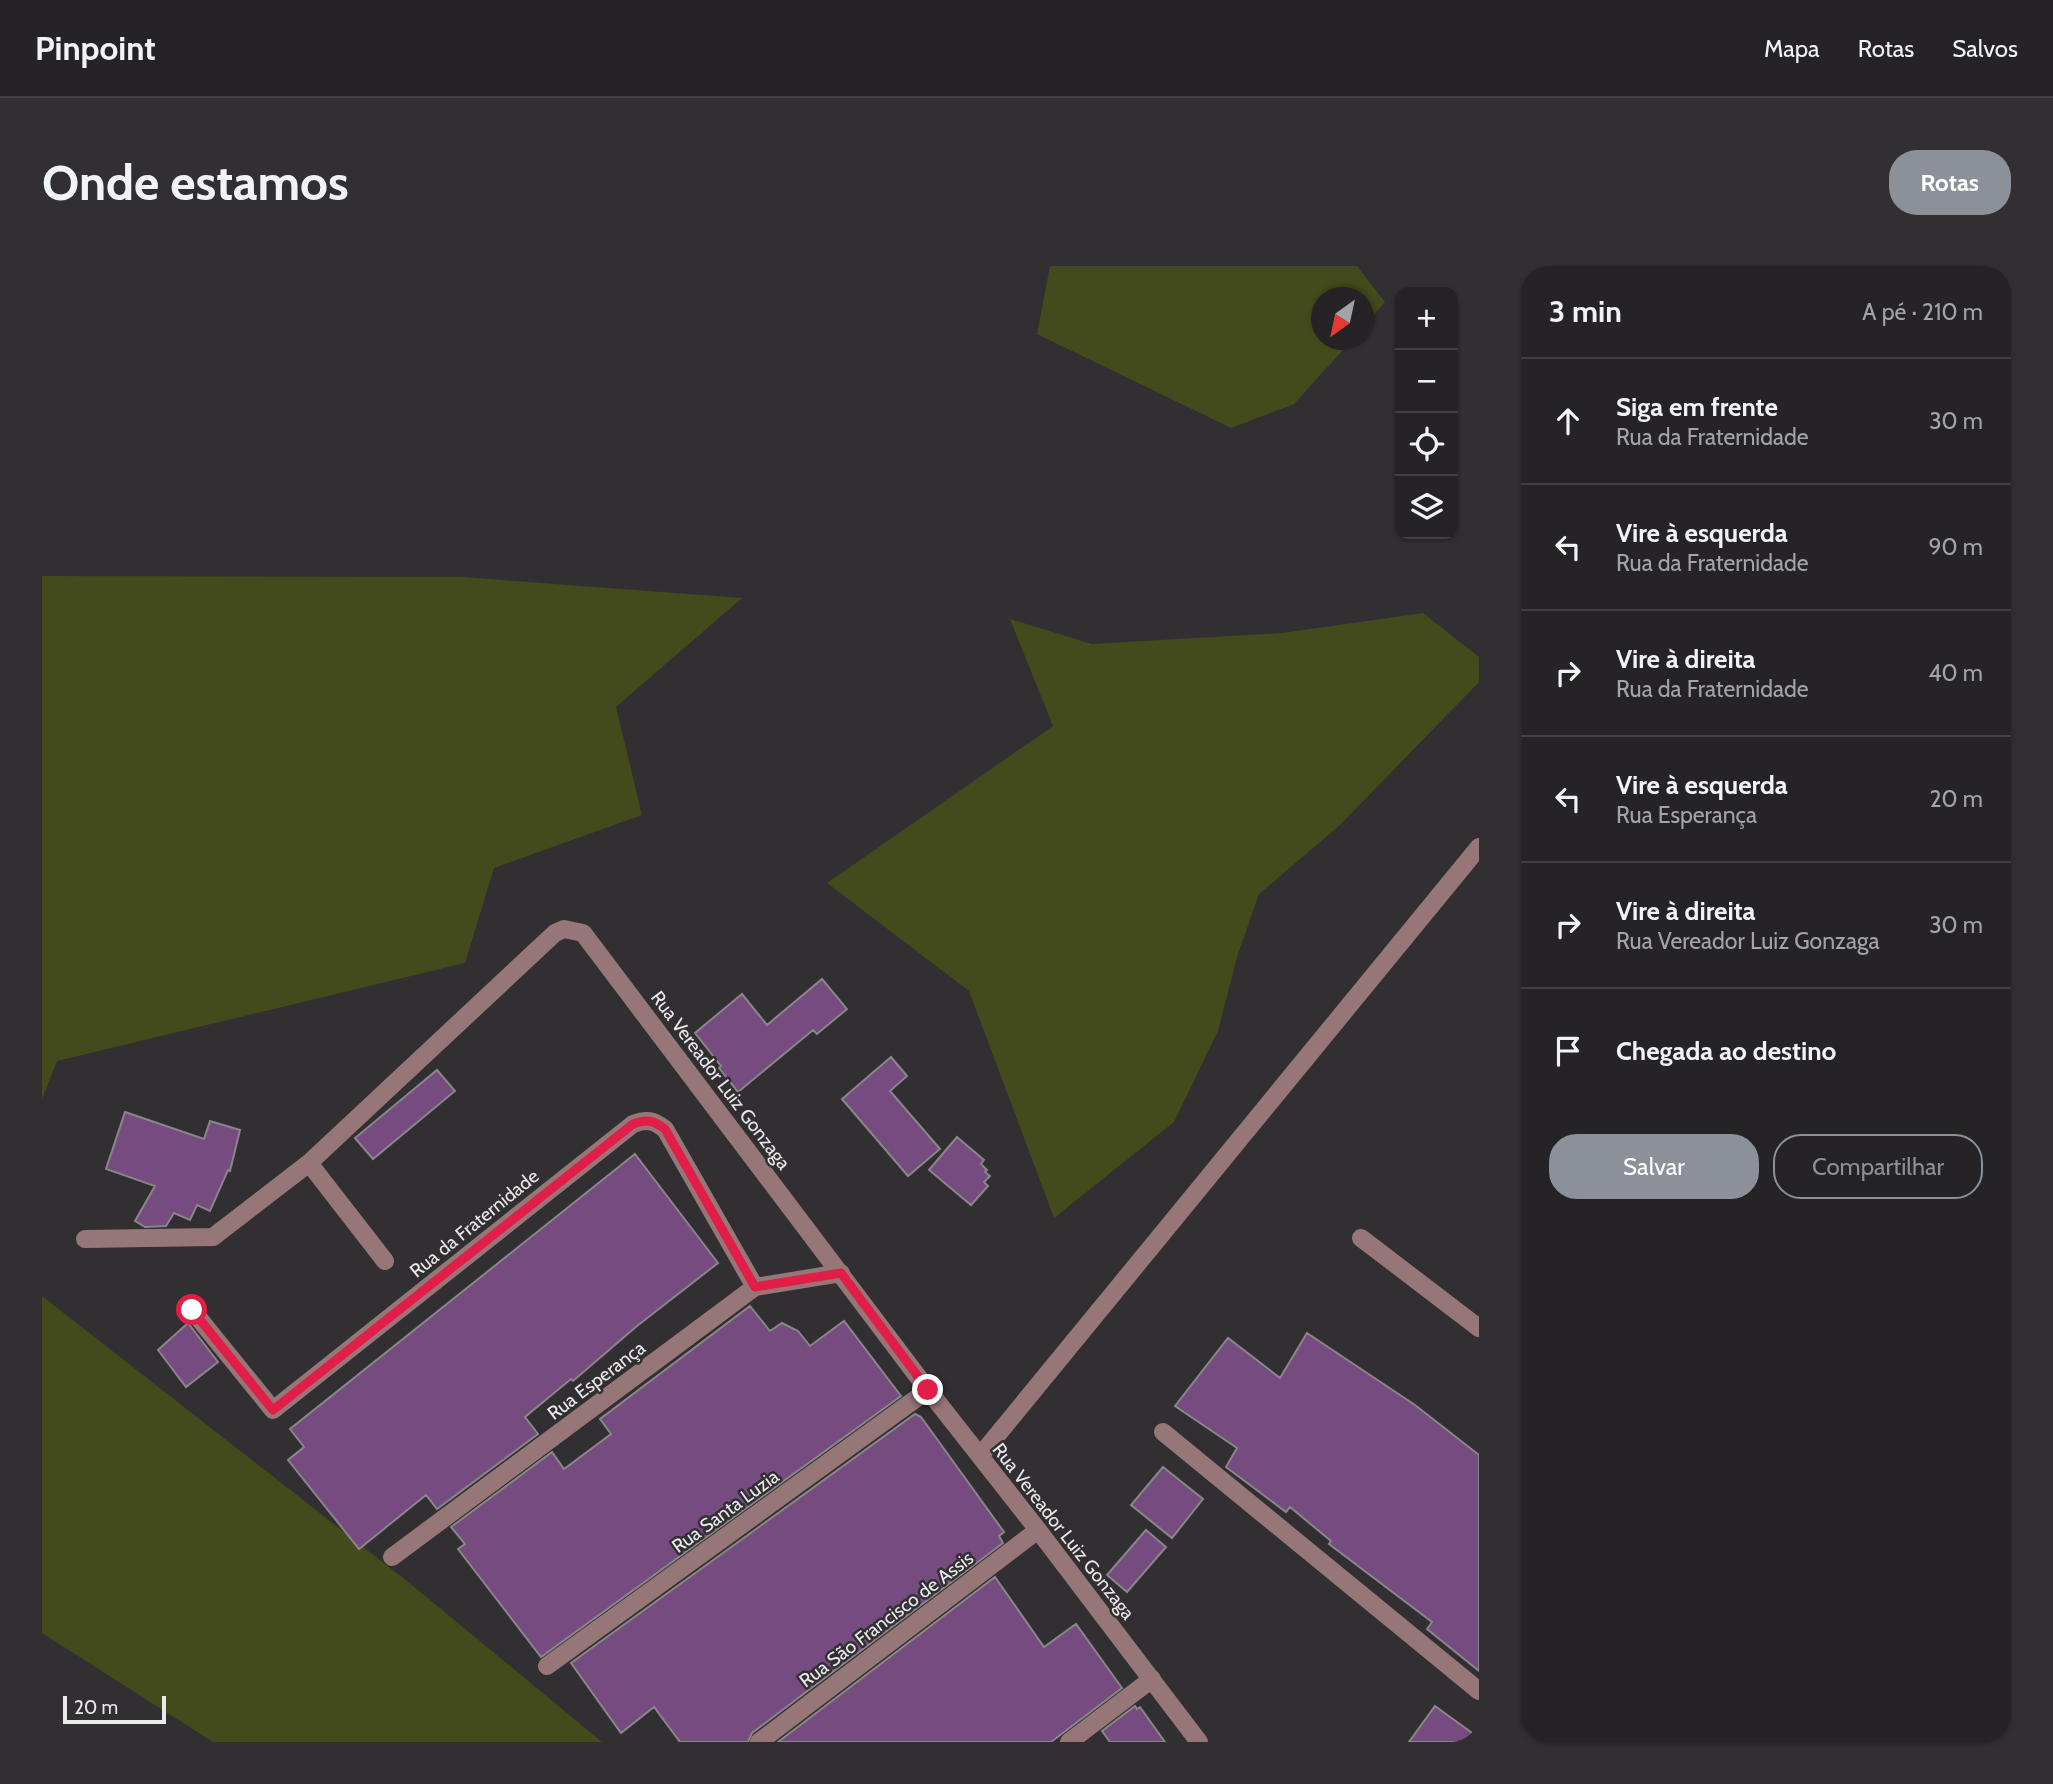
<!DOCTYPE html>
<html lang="pt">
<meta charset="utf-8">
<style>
:root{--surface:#252325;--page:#312f32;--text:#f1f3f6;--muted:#a3a4a7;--line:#424042;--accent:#8c9099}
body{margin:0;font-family:Cabin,sans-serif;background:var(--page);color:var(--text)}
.controls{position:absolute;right:21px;top:21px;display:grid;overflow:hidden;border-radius:14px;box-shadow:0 2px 5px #0004}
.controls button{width:63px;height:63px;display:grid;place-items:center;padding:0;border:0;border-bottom:2px solid var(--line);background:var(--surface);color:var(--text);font:35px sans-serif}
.compass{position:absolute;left:1269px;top:21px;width:63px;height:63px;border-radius:50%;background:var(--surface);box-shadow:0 2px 5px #0004;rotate:213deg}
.scale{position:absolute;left:21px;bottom:18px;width:103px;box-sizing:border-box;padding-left:7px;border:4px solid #eae9ea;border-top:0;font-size:19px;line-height:24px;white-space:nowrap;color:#eae9ea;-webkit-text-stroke:5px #312f31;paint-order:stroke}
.stop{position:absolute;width:21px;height:21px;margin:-16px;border:5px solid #e11d48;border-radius:50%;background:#fff}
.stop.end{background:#e11d48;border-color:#fff;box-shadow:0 2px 7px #0008}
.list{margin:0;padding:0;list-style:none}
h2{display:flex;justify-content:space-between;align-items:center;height:91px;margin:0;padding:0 28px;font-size:30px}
h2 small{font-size:23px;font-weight:400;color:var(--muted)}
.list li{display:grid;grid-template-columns:46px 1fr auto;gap:21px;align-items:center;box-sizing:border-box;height:126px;padding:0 28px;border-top:2px solid var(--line)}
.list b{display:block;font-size:26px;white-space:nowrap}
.list p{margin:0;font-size:23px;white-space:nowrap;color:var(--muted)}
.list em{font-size:23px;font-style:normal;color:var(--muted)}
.actions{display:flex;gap:14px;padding:21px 28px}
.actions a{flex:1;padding:16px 0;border:2px solid var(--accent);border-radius:28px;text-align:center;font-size:24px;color:var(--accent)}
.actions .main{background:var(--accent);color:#fff}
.icon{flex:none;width:38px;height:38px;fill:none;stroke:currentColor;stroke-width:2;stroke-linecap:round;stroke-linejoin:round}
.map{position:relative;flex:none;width:1437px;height:1476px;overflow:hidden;border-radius:28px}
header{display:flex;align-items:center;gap:42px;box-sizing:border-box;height:98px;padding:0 35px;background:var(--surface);border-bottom:2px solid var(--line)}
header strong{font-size:33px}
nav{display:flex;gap:38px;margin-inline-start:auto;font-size:24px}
.intro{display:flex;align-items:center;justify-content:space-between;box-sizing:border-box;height:168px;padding:0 42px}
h1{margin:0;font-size:49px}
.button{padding:18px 32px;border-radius:28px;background:var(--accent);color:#fff;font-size:24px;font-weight:700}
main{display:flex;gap:42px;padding:0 42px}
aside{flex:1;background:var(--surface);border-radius:28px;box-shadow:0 2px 5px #0004}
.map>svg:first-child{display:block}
</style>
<header>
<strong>Pinpoint</strong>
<nav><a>Mapa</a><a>Rotas</a><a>Salvos</a></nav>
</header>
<div class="intro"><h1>Onde estamos</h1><a class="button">Rotas</a></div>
<main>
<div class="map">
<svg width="1437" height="1476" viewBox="0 0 1437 1476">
<rect width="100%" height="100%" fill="#312f31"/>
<path fill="#434a1c" d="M 1008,0 L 1315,0 L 1343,36 L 1322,60 L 1322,32 L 1280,32 L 1280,74 L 1310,74 L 1252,138 L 1189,162 L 995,68 Z
M 0,310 L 421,311 L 700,332 L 574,441 L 600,549 L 452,602 L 423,697 L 15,795 L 0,833 Z
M 1381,347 L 1437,391 L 1437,416 L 1298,559 L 1217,628 L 1195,691 L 1176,765 L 1132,856 L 1012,952 L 927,725 L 785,617 L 1011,460 L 968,353 L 1050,378 L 1240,367 Z
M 0,1030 L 370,1319 L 560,1476 L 171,1476 L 0,1367 Z"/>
<path fill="#764b7f" stroke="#898689" stroke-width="2" d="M 780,713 L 805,743 L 775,768 L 771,764 L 696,826 L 677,802 L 679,800 L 653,767 L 700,728 L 725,759 Z
M 849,791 L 865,810 L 848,825 L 898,883 L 866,910 L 800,833 Z
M 395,804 L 413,825 L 331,893 L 313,872 Z
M 83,846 L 162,873 L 168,855 L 198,864 L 188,905 L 186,904 L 168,945 L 155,939 L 148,954 L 132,947 L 124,960 L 103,961 L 93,955 L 113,920 L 64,903 Z
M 915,871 L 942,894 L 939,898 L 945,904 L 943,906 L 948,910 L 942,916 L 946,920 L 929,939 L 887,904 Z
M 593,888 L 676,997 L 595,1060 L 531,1115 L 529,1113 L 483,1151 L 496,1168 L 395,1243 L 384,1229 L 317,1283 L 246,1194 L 262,1181 L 248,1163 Z
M 708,1040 L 728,1065 L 740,1057 L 756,1065 L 768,1080 L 802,1055 L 859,1130 L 499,1391 L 416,1283 L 423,1278 L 409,1261 L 510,1186 L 522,1203 L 569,1168 L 558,1153 Z
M 146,1057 L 176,1096 L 144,1121 L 116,1084 Z
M 1265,1067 L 1373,1139 L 1437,1189 L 1437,1405 L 1385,1363 L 1390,1356 L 1287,1278 L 1289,1275 L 1248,1241 L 1244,1246 L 1184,1201 L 1195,1182 L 1133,1140 L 1186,1072 L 1238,1112 Z
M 873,1148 L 879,1151 L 962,1266 L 957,1270 L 961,1277 L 710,1467 L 706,1476 L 638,1476 L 612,1441 L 579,1467 L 529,1397 Z
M 1121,1201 L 1161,1233 L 1130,1272 L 1089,1239 Z
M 1104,1264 L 1124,1281 L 1085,1326 L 1065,1309 Z
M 953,1311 L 1002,1381 L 1034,1358 L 1080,1422 L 1009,1476 L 736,1476 Z
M 1093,1440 L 1095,1443 L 1098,1441 L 1123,1476 L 1068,1476 L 1060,1465 Z
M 1393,1440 L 1437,1472 L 1437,1476 L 1367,1476 Z"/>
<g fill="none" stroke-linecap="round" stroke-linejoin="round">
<path stroke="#977678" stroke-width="18" d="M 267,897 L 343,995
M 1319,972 L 1437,1062
M 43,973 L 171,971 L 267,897 L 513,667 L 522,663 L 541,667 L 886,1124 L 996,1264 L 1157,1476
M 150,1044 L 231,1144 L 591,858 C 605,853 611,854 623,863 L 713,1021
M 1121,1166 L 1437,1425
M 938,1190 L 1437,581
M 350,1291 L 713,1021 L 799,1007
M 505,1400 L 886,1124
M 717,1476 L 996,1264
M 1027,1476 L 1110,1413"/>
</g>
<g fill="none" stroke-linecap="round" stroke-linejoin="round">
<path stroke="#e11d48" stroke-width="9" d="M 150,1044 L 231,1144 L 591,858 C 605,853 611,854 623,863 L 713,1021 L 799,1007 L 886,1124"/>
</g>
<g text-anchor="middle" stroke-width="5" stroke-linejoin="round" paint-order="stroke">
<g font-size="19" fill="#eae9ea" stroke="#312f31">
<text transform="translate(679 814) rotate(53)" y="7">Rua Vereador Luiz Gonzaga</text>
<text transform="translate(432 957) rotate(-39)" y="7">Rua da Fraternidade</text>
<text transform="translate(554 1114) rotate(-37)" y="7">Rua Esperança</text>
<text transform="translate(683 1245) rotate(-36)" y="7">Rua Santa Luzia</text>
<text transform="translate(1022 1265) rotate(52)" y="7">Rua Vereador Luiz Gonzaga</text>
<text transform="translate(844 1353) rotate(-37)" y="7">Rua São Francisco de Assis</text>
</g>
</g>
</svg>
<div class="controls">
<button>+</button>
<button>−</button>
<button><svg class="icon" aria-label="locate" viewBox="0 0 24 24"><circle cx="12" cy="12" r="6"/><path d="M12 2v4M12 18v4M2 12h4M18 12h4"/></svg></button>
<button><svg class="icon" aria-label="layers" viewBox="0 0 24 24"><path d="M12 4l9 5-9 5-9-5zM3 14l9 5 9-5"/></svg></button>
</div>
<svg class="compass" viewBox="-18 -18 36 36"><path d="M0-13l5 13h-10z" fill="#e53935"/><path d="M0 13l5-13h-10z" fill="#a3a4a7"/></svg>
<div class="scale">20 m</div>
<div class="stop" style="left:150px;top:1044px"></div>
<div class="stop end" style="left:886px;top:1124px"></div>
</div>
<aside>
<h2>3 min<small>A pé · 210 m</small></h2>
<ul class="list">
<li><svg class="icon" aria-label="ahead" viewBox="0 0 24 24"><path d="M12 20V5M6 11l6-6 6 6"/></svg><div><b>Siga em frente</b><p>Rua da Fraternidade</p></div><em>30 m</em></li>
<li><svg class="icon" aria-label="left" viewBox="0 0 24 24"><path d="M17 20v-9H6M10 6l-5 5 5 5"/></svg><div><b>Vire à esquerda</b><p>Rua da Fraternidade</p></div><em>90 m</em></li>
<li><svg class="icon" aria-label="right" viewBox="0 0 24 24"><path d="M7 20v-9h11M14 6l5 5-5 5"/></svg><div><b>Vire à direita</b><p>Rua da Fraternidade</p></div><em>40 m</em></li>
<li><svg class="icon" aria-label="left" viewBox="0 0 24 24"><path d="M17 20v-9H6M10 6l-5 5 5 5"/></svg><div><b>Vire à esquerda</b><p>Rua Esperança</p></div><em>20 m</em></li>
<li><svg class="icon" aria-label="right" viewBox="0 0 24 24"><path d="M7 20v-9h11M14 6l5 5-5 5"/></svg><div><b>Vire à direita</b><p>Rua Vereador Luiz Gonzaga</p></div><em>30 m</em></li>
<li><svg class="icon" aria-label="arrive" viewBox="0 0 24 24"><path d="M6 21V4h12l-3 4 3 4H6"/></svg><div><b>Chegada ao destino</b></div></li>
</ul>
<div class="actions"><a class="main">Salvar</a><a>Compartilhar</a></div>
</aside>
</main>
